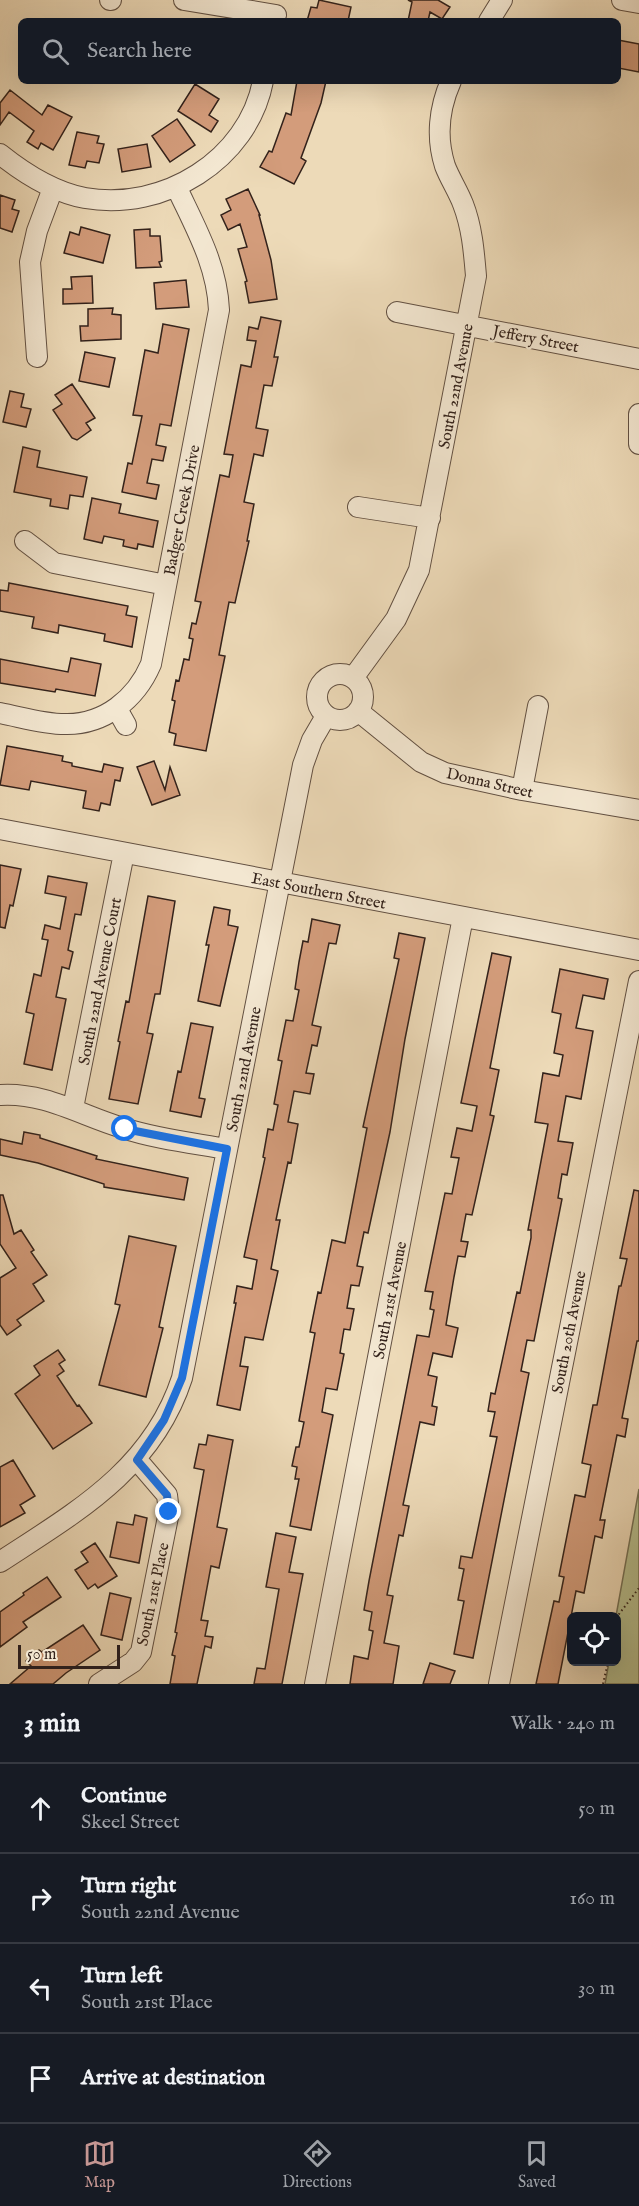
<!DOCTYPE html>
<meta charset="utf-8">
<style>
:root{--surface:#171b24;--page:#20242c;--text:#f1f3f6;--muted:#9ea1a6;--line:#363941;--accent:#c59692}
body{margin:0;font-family:"IM FELL English",serif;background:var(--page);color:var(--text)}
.controls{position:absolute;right:18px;bottom:18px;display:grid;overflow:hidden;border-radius:9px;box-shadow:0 6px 24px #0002}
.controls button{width:54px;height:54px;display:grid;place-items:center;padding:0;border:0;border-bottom:2px solid var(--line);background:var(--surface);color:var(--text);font:30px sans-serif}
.scale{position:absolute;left:18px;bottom:15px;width:102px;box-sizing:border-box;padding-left:6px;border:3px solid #33221b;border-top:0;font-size:16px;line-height:21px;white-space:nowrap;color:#33221b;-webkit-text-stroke:4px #f3e7d1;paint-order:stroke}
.stop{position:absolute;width:18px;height:18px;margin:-14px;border:4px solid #1a73e8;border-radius:50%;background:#fff}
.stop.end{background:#1a73e8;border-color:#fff;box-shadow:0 2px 6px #0008}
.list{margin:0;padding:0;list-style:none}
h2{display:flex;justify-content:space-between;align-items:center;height:78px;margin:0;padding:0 24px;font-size:26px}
h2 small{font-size:20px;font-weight:400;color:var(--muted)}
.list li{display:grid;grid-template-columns:39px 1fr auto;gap:18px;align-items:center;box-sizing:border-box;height:90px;padding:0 24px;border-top:2px solid var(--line)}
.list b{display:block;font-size:22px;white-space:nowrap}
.list p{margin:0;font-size:20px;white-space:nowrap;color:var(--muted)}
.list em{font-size:20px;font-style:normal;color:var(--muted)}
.icon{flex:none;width:33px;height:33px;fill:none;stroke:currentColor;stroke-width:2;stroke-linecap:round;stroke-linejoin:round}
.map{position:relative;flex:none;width:639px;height:1684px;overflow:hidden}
.search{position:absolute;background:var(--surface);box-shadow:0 6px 24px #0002;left:18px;right:18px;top:18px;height:66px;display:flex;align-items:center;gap:15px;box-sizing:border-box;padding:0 21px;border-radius:9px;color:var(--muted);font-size:22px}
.sheet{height:438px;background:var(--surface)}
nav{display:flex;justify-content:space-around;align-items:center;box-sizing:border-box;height:84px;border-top:2px solid var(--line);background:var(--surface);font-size:16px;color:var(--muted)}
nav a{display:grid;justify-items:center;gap:3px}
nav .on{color:var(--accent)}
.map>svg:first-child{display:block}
</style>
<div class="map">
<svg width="639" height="1684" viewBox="0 0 639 1684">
<rect width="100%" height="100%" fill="#eddab8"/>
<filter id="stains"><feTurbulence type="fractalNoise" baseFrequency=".00333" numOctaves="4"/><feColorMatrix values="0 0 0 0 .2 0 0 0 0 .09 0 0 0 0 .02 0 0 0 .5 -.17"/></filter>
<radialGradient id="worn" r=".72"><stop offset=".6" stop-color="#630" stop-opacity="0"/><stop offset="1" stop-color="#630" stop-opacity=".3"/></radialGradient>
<path fill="#b6c090" stroke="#747156" stroke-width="1.5" d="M 639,1489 L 639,1684 L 605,1684 L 609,1662 L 616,1662 L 616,1616 Z"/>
<path fill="#d39c7b" stroke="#33221b" stroke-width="1.5" d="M 319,0 L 351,7 L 348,21 L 307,21 L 311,7 L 317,8 Z
M 408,0 L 438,0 L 450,7 L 442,19 L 430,12 L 428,21 L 408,21 L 412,2 Z
M 618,40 L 639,44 L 639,72 L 618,68 Z
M 297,81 L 326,81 L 321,103 L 301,158 L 306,161 L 294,184 L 260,167 L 269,151 L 272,152 L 286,113 L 291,115 Z
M 195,84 L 219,99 L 209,115 L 218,121 L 211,132 L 178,111 Z
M 10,90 L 42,115 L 48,105 L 72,117 L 53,150 L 41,143 L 38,149 L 27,142 L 34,131 L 9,112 L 0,125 L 0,103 Z
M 177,119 L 195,145 L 170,162 L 152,136 Z
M 77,132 L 99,136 L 97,143 L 104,144 L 99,163 L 87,161 L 85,168 L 69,165 Z
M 147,144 L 151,167 L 122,172 L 118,149 Z
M 248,189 L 260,215 L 259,215 L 271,260 L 277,299 L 249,303 L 245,282 L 247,281 L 238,249 L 247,247 L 240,224 L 228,230 L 221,215 L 231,210 L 226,199 Z
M 0,195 L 15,200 L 12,209 L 19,211 L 12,232 L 0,228 Z
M 81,227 L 110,235 L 103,263 L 64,253 L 70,232 L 79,235 Z
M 150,229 L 150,236 L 160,236 L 162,261 L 159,262 L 161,267 L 136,268 L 134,230 Z
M 92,276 L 93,303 L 63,304 L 63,289 L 72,289 L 71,277 Z
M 186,280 L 189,307 L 156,309 L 154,283 Z
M 113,308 L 112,314 L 121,315 L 121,339 L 81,341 L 80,326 L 88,326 L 88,309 Z
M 261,317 L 281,321 L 274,357 L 278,357 L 272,386 L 264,385 L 256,428 L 268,430 L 263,456 L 254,454 L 244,502 L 254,504 L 247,541 L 249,541 L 235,603 L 229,602 L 219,655 L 225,656 L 206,751 L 174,745 L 176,734 L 169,732 L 175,701 L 172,700 L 176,680 L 179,681 L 184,659 L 189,660 L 193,639 L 189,638 L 192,623 L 196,624 L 201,602 L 195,601 L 220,475 L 229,477 L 233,455 L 224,454 L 241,365 L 251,367 L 256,341 L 247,340 L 249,327 L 258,329 Z
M 163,324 L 189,329 L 171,426 L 160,424 L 156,445 L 166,447 L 163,461 L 152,459 L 147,483 L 159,485 L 156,499 L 122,492 L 128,463 L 132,464 L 142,416 L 133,415 L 145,350 L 158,353 Z
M 85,352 L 115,358 L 109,387 L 79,381 Z
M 72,384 L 95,418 L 86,423 L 91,430 L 77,440 L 72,438 L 53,410 L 62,404 L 55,395 Z
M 10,391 L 24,394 L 21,407 L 31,409 L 26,427 L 3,422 Z
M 23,447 L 40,451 L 37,467 L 87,477 L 83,497 L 70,495 L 68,509 L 50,506 L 51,499 L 14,492 Z
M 92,498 L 121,504 L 119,513 L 158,521 L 153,547 L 138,544 L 137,549 L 123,546 L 124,540 L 104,536 L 102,543 L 84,539 Z
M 9,583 L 128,606 L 126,615 L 137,617 L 132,647 L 104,641 L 105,634 L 59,625 L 58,633 L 32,628 L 34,617 L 0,611 L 0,590 L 8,591 Z
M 71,658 L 101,664 L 95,696 L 56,689 L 55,692 L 0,683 L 0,659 L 68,672 Z
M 7,746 L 63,756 L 62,761 L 72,763 L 72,766 L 102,772 L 104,764 L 123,768 L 120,781 L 115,780 L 110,805 L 101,803 L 99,811 L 83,808 L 86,791 L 31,781 L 29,790 L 0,785 Z
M 154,761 L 165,790 L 170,767 L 180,795 L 152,805 L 137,767 Z
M 0,865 L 21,869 L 13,906 L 10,905 L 5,928 L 0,927 Z
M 48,876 L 87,883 L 81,915 L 75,914 L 68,950 L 73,952 L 69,969 L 62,967 L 56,997 L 66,999 L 52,1070 L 24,1064 L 34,1014 L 26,1012 L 34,974 L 41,976 L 48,940 L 42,939 L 45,925 L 60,929 L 66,897 L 45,893 Z
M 148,896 L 175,901 L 160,994 L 155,994 L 147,1033 L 153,1034 L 138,1104 L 109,1099 L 120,1042 L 118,1041 L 126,1001 L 129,1002 Z
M 214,907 L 230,910 L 228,925 L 238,927 L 220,1006 L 198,1001 L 209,945 L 206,945 Z
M 312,919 L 340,925 L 336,944 L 329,943 L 312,1025 L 321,1027 L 317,1046 L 312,1045 L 306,1073 L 314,1074 L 310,1094 L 294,1091 L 288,1122 L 298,1124 L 291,1163 L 288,1162 L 276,1220 L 280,1220 L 271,1269 L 278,1271 L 263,1340 L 245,1337 L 240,1366 L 248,1367 L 240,1410 L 217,1405 L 236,1303 L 234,1303 L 237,1286 L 252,1289 L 257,1260 L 244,1257 L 265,1158 L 263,1157 L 268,1129 L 273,1130 L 278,1105 L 274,1104 L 282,1061 L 278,1060 L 286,1020 L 293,1021 L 299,990 L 295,989 L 299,962 L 303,941 L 308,942 Z
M 399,933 L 425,938 L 405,1039 L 390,1132 L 368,1233 L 364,1232 L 357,1266 L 363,1267 L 359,1286 L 351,1285 L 347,1308 L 354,1309 L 350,1330 L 344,1329 L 340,1353 L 344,1354 L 337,1390 L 326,1388 L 322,1412 L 333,1415 L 311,1530 L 290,1526 L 299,1479 L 295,1479 L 297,1467 L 292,1466 L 296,1447 L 299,1447 L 304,1422 L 299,1421 L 315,1333 L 310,1332 L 318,1292 L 321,1293 L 332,1240 L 345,1243 L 367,1128 L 363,1127 L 399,959 L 394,958 Z
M 492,953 L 511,957 L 490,1068 L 499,1070 L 490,1115 L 494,1116 L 472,1215 L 466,1214 L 461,1241 L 468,1242 L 465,1257 L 458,1256 L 454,1277 L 446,1325 L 458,1328 L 452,1357 L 433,1353 L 428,1375 L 437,1377 L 432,1406 L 437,1407 L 434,1425 L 420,1422 L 403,1505 L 409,1506 L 403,1536 L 399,1535 L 387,1595 L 393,1596 L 384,1643 L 399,1646 L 393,1684 L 350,1684 L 354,1656 L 368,1659 L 373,1631 L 369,1630 L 372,1612 L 364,1610 L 369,1581 L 417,1335 L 429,1337 L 434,1310 L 430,1309 L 433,1292 L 425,1291 L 445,1193 L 452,1194 L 459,1158 L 451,1157 L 457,1128 L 472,1131 L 477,1106 L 461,1103 Z
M 560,969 L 608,979 L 604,999 L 583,995 L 576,1028 L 593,1031 L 581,1099 L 566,1096 L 558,1141 L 573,1143 L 567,1175 L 562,1174 L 558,1198 L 562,1199 L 534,1341 L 527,1340 L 521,1371 L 529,1373 L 473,1658 L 454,1654 L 464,1601 L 458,1600 L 464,1569 L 459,1568 L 461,1556 L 472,1558 L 497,1437 L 490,1436 L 495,1412 L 488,1411 L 491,1393 L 495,1394 L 517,1292 L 520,1293 L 531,1238 L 531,1230 L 528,1230 L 548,1124 L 535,1122 L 543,1073 L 559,1076 L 563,1055 L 554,1053 L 561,1014 L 552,1012 Z
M 191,1023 L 213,1027 L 199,1098 L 205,1099 L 201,1117 L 170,1111 L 178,1071 L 181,1072 Z
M 24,1132 L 40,1135 L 40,1138 L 97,1156 L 96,1159 L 188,1178 L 184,1200 L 104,1187 L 104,1184 L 38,1163 L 0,1155 L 0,1139 L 22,1144 Z
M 634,1190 L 639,1191 L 639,1341 L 637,1341 L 622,1418 L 628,1419 L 625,1437 L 617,1435 L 600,1520 L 605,1520 L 602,1538 L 595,1536 L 584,1593 L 576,1591 L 558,1684 L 536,1684 L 554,1601 L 559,1602 L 564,1577 L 559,1576 L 575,1495 L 585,1497 L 591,1465 L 582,1463 L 593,1405 L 597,1405 L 619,1286 L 621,1286 L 627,1259 L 620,1258 Z
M 0,1195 L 3,1195 L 14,1234 L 21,1230 L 34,1250 L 31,1252 L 47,1275 L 33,1284 L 44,1301 L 17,1320 L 21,1325 L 7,1335 L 0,1325 L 0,1278 L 16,1268 L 0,1244 Z
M 129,1236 L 176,1246 L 159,1327 L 163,1328 L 146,1397 L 99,1385 L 120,1305 L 115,1304 Z
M 58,1350 L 65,1360 L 59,1364 L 64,1371 L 57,1376 L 77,1406 L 79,1405 L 92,1423 L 53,1449 L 15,1394 L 40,1375 L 34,1366 Z
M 208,1435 L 233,1440 L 217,1527 L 227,1529 L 219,1568 L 211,1566 L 201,1620 L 208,1621 L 205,1636 L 213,1637 L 211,1648 L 205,1646 L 197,1684 L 170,1684 L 175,1656 L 172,1655 L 177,1633 L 175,1632 L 204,1470 L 194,1468 L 199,1444 L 206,1445 Z
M 13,1460 L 35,1496 L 20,1505 L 25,1513 L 0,1527 L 0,1467 Z
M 135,1515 L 147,1518 L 139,1563 L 110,1557 L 117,1522 L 133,1525 Z
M 276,1533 L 296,1537 L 289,1572 L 303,1574 L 282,1684 L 254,1684 L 257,1668 L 265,1669 L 279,1589 L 266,1587 Z
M 95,1543 L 117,1576 L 98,1588 L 95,1584 L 88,1589 L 75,1570 L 88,1562 L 81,1552 Z
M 47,1577 L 61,1597 L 23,1622 L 27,1627 L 0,1647 L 0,1612 L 24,1595 L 23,1593 Z
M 110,1593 L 131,1598 L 122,1640 L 101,1635 Z
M 83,1625 L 100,1650 L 66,1673 L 53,1684 L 10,1684 L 31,1666 L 26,1661 L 39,1650 L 42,1652 Z
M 430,1663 L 455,1671 L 450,1684 L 423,1684 Z"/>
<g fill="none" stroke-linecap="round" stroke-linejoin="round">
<g stroke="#625042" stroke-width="22">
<path id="minor" d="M 110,0 L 111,0
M 184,0 L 276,15
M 622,0 L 639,3
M 489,21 L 502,0
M 0,154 C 25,174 53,192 85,198 C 163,212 248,160 263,81
M 397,312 L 639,359
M 37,357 L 30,262 L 37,231 L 53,188
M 639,414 L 639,444
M 358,507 L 430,518
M 25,541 L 54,563 L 166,585
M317 697a23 23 0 1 1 46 0a23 23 0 1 1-46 0Z
M 353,678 L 396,619 L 419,570 L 476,276 C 474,252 472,227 463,204 C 458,191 450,179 445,166 C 436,138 439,108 451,81
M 117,709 L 126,725
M 358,711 L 421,762 L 445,773 L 522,790 L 639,810
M 0,713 C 21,717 43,724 65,724 C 104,725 136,699 151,664 L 219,310 C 217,264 195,227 176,186
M 522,790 L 538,706
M 0,829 L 639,950
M 0,1095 C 45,1092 82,1116 123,1128 C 156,1139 193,1143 227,1149
M 73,1108 L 124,853
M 0,1562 C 76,1512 152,1470 182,1378 L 303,765 L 312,740 L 326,716
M 99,1684 L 133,1662 L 141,1652 L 169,1512 L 167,1495 L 137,1460
M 315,1684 L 463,917
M 499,1684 L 639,981"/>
</g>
<path stroke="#33221b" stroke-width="2" stroke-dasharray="1.5 3" stroke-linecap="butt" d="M 616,1618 L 639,1588
M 603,1684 L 608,1662"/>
<use href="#minor" stroke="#f3e7d1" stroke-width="20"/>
</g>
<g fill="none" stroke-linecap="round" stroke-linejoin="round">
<path stroke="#1a73e8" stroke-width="8" d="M 125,1129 L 227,1149 L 182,1378 L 164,1420 L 137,1460 L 167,1495 L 169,1512"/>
</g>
<g text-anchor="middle" stroke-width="4.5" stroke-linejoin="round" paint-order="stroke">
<g font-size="16" fill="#33221b" stroke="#f3e7d1">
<text transform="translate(536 338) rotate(11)" y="6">Jeffery Street</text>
<text transform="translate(455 386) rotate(-79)" y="6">South 22nd Avenue</text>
<text transform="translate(181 510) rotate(-79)" y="6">Badger Creek Drive</text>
<text transform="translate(490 782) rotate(13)" y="6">Donna Street</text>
<text transform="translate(319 890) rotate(11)" y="6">East Southern Street</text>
<text transform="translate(99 981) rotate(-79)" y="6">South 22nd Avenue Court</text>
<text transform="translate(243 1069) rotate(-79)" y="6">South 22nd Avenue</text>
<text transform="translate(389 1300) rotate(-79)" y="6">South 21st Avenue</text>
<text transform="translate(568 1332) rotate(-79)" y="6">South 20th Avenue</text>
<text transform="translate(152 1594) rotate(-78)" y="6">South 21st Place</text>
</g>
</g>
<rect width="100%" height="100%" filter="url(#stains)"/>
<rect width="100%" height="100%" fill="url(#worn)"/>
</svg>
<div class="controls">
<button><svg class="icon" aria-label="locate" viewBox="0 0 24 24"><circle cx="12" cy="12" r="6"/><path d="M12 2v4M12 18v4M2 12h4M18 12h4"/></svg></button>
</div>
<div class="scale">50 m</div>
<div class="stop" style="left:125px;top:1129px"></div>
<div class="stop end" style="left:169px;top:1512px"></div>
<div class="search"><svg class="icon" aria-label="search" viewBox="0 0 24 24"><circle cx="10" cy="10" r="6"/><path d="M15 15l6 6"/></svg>Search here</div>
</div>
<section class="sheet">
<h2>3 min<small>Walk · 240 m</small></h2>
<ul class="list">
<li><svg class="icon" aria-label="ahead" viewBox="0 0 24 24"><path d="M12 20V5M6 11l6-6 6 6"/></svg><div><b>Continue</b><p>Skeel Street</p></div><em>50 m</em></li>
<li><svg class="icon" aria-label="right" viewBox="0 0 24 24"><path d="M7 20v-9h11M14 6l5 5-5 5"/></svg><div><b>Turn right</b><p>South 22nd Avenue</p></div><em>160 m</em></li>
<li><svg class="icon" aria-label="left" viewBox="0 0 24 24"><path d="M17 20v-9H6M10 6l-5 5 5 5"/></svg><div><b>Turn left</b><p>South 21st Place</p></div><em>30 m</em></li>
<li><svg class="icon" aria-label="arrive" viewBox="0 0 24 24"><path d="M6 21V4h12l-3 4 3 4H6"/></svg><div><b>Arrive at destination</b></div></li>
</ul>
</section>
<nav>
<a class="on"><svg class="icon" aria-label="map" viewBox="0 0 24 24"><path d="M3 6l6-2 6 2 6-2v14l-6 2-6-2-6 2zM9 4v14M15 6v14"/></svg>Map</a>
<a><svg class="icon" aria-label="directions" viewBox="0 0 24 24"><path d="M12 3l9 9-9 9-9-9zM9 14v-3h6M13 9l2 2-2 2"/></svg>Directions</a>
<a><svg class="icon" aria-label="saved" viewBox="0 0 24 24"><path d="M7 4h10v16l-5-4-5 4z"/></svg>Saved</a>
</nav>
